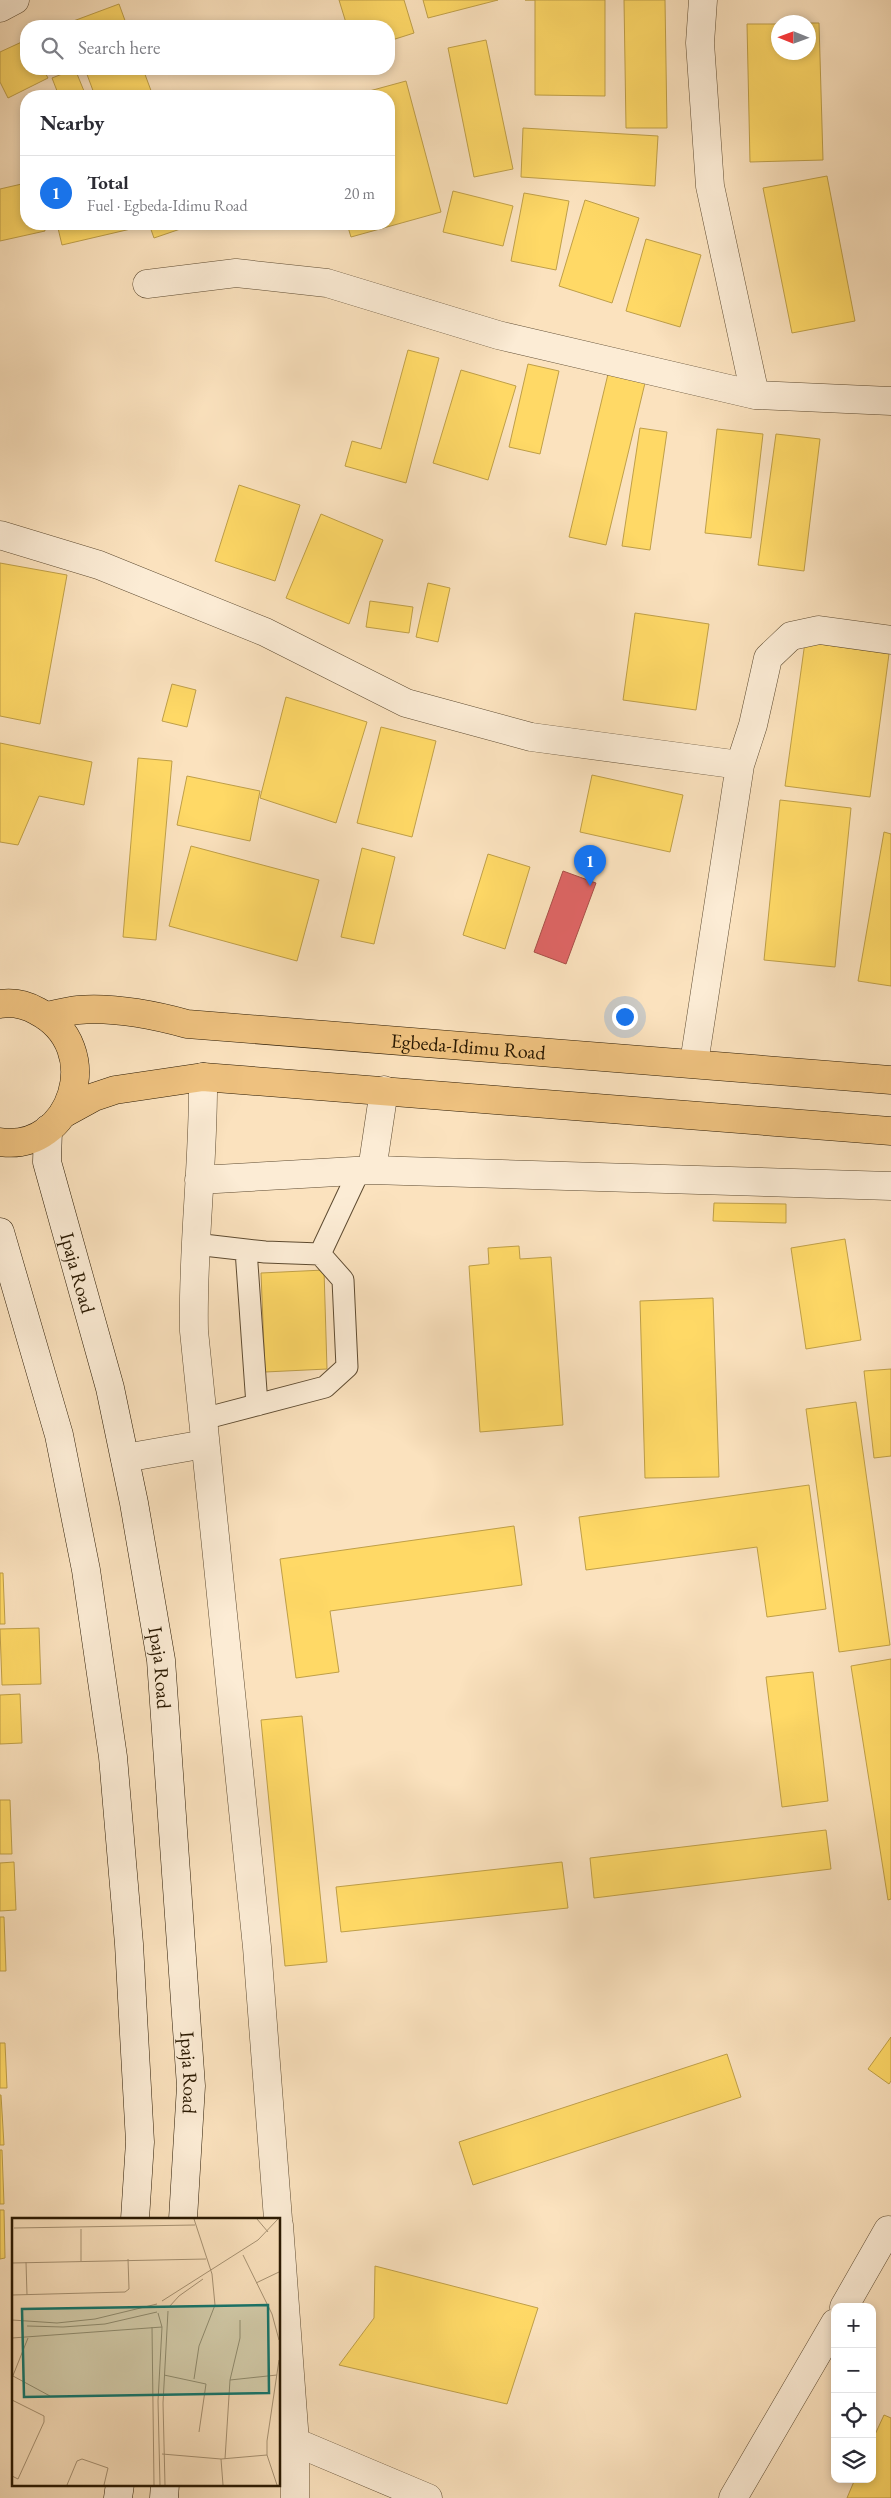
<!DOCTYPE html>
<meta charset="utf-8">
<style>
:root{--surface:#fff;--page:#f2f2f3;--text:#2b2b33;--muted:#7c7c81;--line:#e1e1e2;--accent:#1a73e8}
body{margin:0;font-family:"EB Garamond",serif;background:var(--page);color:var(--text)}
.controls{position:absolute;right:15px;bottom:15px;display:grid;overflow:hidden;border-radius:10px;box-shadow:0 2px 8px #0003}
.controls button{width:45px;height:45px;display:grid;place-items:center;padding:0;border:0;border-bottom:1px solid var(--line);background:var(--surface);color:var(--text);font:25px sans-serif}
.compass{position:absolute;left:771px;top:15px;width:45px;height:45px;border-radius:50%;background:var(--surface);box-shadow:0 2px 8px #0003;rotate:271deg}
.you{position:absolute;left:624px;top:1016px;width:18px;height:18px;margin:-12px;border:4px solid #fff;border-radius:50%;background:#1a73e8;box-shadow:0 0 0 8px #1a73e833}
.badge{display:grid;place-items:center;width:32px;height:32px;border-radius:50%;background:var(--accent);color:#fff;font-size:16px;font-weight:700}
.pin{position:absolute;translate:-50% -41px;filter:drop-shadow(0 1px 2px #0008)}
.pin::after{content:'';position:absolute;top:26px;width:18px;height:15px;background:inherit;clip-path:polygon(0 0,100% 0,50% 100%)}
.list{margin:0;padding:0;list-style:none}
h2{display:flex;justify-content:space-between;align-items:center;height:65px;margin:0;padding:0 20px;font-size:21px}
h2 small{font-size:16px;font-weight:400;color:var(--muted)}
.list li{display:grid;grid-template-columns:32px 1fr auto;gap:15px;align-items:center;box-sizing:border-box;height:75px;padding:0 20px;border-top:1px solid var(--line)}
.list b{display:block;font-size:19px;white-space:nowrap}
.list p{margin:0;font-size:16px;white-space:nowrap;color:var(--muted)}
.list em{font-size:16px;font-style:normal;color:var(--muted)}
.icon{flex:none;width:28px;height:28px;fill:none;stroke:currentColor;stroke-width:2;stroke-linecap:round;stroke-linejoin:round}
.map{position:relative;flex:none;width:891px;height:2498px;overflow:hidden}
.search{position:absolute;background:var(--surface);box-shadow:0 2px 8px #0003;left:20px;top:20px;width:375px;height:55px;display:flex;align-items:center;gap:12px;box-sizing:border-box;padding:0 18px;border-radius:20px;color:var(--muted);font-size:19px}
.panel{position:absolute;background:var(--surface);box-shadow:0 2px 8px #0003;left:20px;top:90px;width:375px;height:140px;border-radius:20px}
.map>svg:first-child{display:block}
</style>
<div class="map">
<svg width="891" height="2498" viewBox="0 0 891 2498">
<rect width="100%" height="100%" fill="#fbe2be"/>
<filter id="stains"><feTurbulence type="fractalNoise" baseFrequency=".004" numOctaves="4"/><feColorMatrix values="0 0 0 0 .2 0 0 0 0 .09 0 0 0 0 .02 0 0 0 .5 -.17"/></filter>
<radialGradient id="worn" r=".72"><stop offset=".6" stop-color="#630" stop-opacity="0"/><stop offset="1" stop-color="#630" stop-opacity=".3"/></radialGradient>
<path fill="#ffd966" stroke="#bf9f48" d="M 339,0 L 404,0 L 414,33 L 389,41 L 389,26 L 347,26 Z
M 423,0 L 498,0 L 428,18 Z
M 525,0 L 605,0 L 605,96 L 535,95 L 535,0 Z
M 624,0 L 665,0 L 667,128 L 626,128 Z
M 119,4 L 127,26 L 69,26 L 68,23 Z
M 808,23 L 819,23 L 823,160 L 750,162 L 747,24 L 778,24 L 778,52 L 808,52 Z
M 26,40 L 26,69 L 43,69 L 48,78 L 8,98 L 0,82 L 0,52 Z
M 486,40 L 513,169 L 474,177 L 448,48 Z
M 75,69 L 86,96 L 59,96 L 52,78 Z
M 85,69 L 143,69 L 153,96 L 95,96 Z
M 406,81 L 441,212 L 351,237 L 347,224 L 389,224 L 389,96 L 351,96 Z
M 523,128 L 658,136 L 655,186 L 521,177 Z
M 827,176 L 855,321 L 792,333 L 763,188 Z
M 26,183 L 26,224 L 44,224 L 45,231 L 0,241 L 0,189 Z
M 453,191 L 513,206 L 503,246 L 443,232 Z
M 524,193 L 569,201 L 556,270 L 511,261 Z
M 585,200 L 639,218 L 612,303 L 559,286 Z
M 57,224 L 134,224 L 135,228 L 62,245 Z
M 149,224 L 195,224 L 154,238 Z
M 646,239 L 701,255 L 680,327 L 626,311 Z
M 408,350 L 439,358 L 406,483 L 345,466 L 352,441 L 381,449 Z
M 528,364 L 559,371 L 540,454 L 509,447 Z
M 461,370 L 516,386 L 488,480 L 433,463 Z
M 608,374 L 645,383 L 606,545 L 569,537 Z
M 640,428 L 667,432 L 650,550 L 622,546 Z
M 717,429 L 763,434 L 751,538 L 705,533 Z
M 776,434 L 820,439 L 804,571 L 758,565 Z
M 239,485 L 300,505 L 275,581 L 215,561 Z
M 321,514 L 383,540 L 349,624 L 286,598 Z
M 0,563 L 67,575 L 40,724 L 0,716 Z
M 428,583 L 450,588 L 438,642 L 416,637 Z
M 370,601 L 413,607 L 409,633 L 366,627 Z
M 635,613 L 709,624 L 696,710 L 623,700 Z
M 805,642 L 889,654 L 870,797 L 785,786 Z
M 172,684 L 196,690 L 187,727 L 162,721 Z
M 286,697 L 367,722 L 336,823 L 260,798 Z
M 381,727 L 436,741 L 412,837 L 357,823 Z
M 0,743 L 92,762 L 84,805 L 39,796 L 18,845 L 0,842 Z
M 138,758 L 172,761 L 156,940 L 123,937 Z
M 592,775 L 683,795 L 670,852 L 580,832 Z
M 187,776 L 260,791 L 250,841 L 177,825 Z
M 780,800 L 851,808 L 835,967 L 764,960 Z
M 884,832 L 891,834 L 891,986 L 858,981 Z
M 191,846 L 319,880 L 297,961 L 169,926 Z
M 362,848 L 395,857 L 374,944 L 341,937 Z
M 488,854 L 530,867 L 505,949 L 463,935 Z
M 714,1203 L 786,1204 L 786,1223 L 713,1221 Z
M 845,1239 L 861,1340 L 806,1349 L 791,1248 Z
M 519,1246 L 520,1259 L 551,1257 L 563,1425 L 480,1432 L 469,1266 L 489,1264 L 488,1248 Z
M 324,1270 L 327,1369 L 265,1372 L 261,1273 Z
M 713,1298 L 719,1477 L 645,1478 L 640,1301 Z
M 891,1369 L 891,1456 L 874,1458 L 864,1371 Z
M 856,1402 L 890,1645 L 839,1652 L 806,1409 Z
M 809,1485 L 826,1609 L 767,1617 L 757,1547 L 586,1570 L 579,1517 Z
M 514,1526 L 522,1585 L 330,1611 L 339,1672 L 296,1678 L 280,1559 Z
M 0,1573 L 3,1573 L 5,1624 L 0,1624 Z
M 39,1628 L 41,1684 L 2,1685 L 0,1629 Z
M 891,1659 L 891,1899 L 888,1900 L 851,1666 Z
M 813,1672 L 828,1801 L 782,1807 L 766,1677 Z
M 20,1694 L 22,1743 L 0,1744 L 0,1695 Z
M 302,1716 L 327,1962 L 285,1966 L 261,1720 Z
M 0,1800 L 10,1800 L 12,1854 L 0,1854 Z
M 826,1830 L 831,1869 L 594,1898 L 590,1858 Z
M 14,1862 L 16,1910 L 0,1911 L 0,1863 Z
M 562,1862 L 568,1908 L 341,1932 L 336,1887 Z
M 0,1917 L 4,1917 L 6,1971 L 0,1971 Z
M 891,2037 L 891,2081 L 889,2084 L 868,2069 Z
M 0,2043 L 5,2043 L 7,2088 L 0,2088 Z
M 727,2054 L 741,2097 L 473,2185 L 459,2142 Z
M 0,2095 L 1,2095 L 4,2145 L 0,2145 Z
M 0,2150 L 2,2150 L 4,2204 L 0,2204 Z
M 0,2210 L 4,2210 L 5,2258 L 0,2259 Z
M 375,2266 L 538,2308 L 507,2404 L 339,2365 L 374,2318 Z
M 884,2415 L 891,2418 L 891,2498 L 847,2498 L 855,2479 L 872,2479 L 872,2441 Z"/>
<path fill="#e06666" stroke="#a94f48" d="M 563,871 L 596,883 L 566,964 L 534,952 Z"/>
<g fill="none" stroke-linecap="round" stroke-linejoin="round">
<g stroke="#5e4b31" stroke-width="23">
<path id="lane" d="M 195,1244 L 265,1252 L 320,1254 L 343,1280 L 347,1367 L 325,1387 L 203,1419
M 246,1250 L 257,1405
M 320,1254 L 359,1171"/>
</g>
<g stroke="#5e4b31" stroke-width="29">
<path id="street" d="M 703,0 L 700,43 L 710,186 L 755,395
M 0,8 L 15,0
M 147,284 L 236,273 L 327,283 L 498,335 L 755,395 L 891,401
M 0,535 L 99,565 L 265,632 L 406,703 L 531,737 L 740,765
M 694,1063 L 740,765 L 753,725 L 768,658 L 791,636 L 819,630 L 891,640
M 203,1077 C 204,1162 192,1246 194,1331 L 257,1947 L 278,2219
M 372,1170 L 384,1090
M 199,1180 L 372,1170 L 891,1186
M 125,1458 L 205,1444
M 279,2225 L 295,2442 L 295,2498
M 844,2307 L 888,2230
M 295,2442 L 428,2498
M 733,2498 L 835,2323"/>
</g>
<g stroke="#2a1902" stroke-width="29">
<g id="secondary">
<path id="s1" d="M 48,1129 L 47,1162 L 110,1388 L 134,1503 L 161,1660 L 191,2086 L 183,2219"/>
<path d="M 0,1232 L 59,1435 L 86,1570 L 113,1757 L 129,1944 L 140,2142 L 135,2219"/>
<path d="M 118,2498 L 120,2484"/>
<path d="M 164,2498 L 165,2484"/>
</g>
</g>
<g stroke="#2a1902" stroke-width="29">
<g id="primary">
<path d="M 0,1004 C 13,1002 26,1005 37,1011 C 107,1047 72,1153 0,1142"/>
<path id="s2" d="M 47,1016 C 57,1014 68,1011 78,1010 C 113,1007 154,1015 187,1024 L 891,1080"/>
<path d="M 63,1114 L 94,1097 L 115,1090 L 203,1077 L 891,1131"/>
</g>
</g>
<use href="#lane" stroke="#fcecd5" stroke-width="21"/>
<use href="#street" stroke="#fcecd5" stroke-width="28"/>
<use href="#secondary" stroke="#fcecd5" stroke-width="28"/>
<use href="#primary" stroke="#eec17f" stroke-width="28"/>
</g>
<g text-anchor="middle" stroke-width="5" stroke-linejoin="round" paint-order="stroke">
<g font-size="20" fill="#2a1902" stroke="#fcecd5">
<text dy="7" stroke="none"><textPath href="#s2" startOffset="424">Egbeda-Idimu Road</textPath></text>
<text dy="7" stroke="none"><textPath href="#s1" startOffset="148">Ipaja Road</textPath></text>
<text dy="7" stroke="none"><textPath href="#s1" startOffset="552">Ipaja Road</textPath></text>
<text dy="7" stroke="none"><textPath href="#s1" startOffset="958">Ipaja Road</textPath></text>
</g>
</g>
<g transform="translate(12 2218)">
<rect width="268" height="268" fill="#fbe2be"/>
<path fill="none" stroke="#a79273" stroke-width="1" d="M 182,1 L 200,56M 245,1 L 256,14M 2,10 L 183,7M 231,37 L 260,96 L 267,122M 69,43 L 69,11M 14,44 L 15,77M 0,45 L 194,41M 244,65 L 267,54M 0,77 L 113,74 L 117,71 L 116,41M 150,83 L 246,22 L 266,1M 157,89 L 167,78 L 191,61M 146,95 L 150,109 L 146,183 L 148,267M 0,102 L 45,105 L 83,101 L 145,86M 15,108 L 51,109 L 93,106 L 145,94M 140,109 L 142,267M 0,120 L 150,109M 152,157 L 194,166 L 187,214M 1,158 L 38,178M 0,160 L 16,120M 182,161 L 187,128 L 203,87 L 200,56M 218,162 L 265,157M 0,182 L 32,198 L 32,204 L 6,261 L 0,258M 150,236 L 209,241 L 255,237M 209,241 L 211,267M 213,241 L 218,162 L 228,120 L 228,102M 55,267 L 65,243 L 70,241 L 96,250 L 92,267M 153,267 L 151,185 L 156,93M 265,267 L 255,237 L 255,223 L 267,142"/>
<path fill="#0f766e" fill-opacity="0.15" stroke="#0f766e" stroke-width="2.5" d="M 256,87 L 257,175 L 12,179 L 10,91 Z"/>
<rect width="268" height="268" fill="none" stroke="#2a1902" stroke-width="2.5"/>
</g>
<rect width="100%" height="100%" filter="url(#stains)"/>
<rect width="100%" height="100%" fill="url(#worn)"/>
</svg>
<div class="controls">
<button>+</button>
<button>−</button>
<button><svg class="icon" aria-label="locate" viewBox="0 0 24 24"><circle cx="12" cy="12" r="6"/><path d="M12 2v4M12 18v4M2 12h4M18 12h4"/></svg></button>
<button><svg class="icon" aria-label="layers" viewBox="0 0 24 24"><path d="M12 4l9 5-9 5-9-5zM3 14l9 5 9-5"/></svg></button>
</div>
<svg class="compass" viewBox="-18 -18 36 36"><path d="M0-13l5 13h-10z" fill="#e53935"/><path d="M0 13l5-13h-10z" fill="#7c7c81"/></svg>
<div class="you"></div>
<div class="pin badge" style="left:590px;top:886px">1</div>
<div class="search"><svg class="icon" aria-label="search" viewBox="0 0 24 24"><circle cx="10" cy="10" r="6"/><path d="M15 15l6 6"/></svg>Search here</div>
<section class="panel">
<h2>Nearby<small></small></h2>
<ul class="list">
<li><span class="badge">1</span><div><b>Total</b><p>Fuel · Egbeda-Idimu Road</p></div><em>20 m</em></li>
</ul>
</section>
</div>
